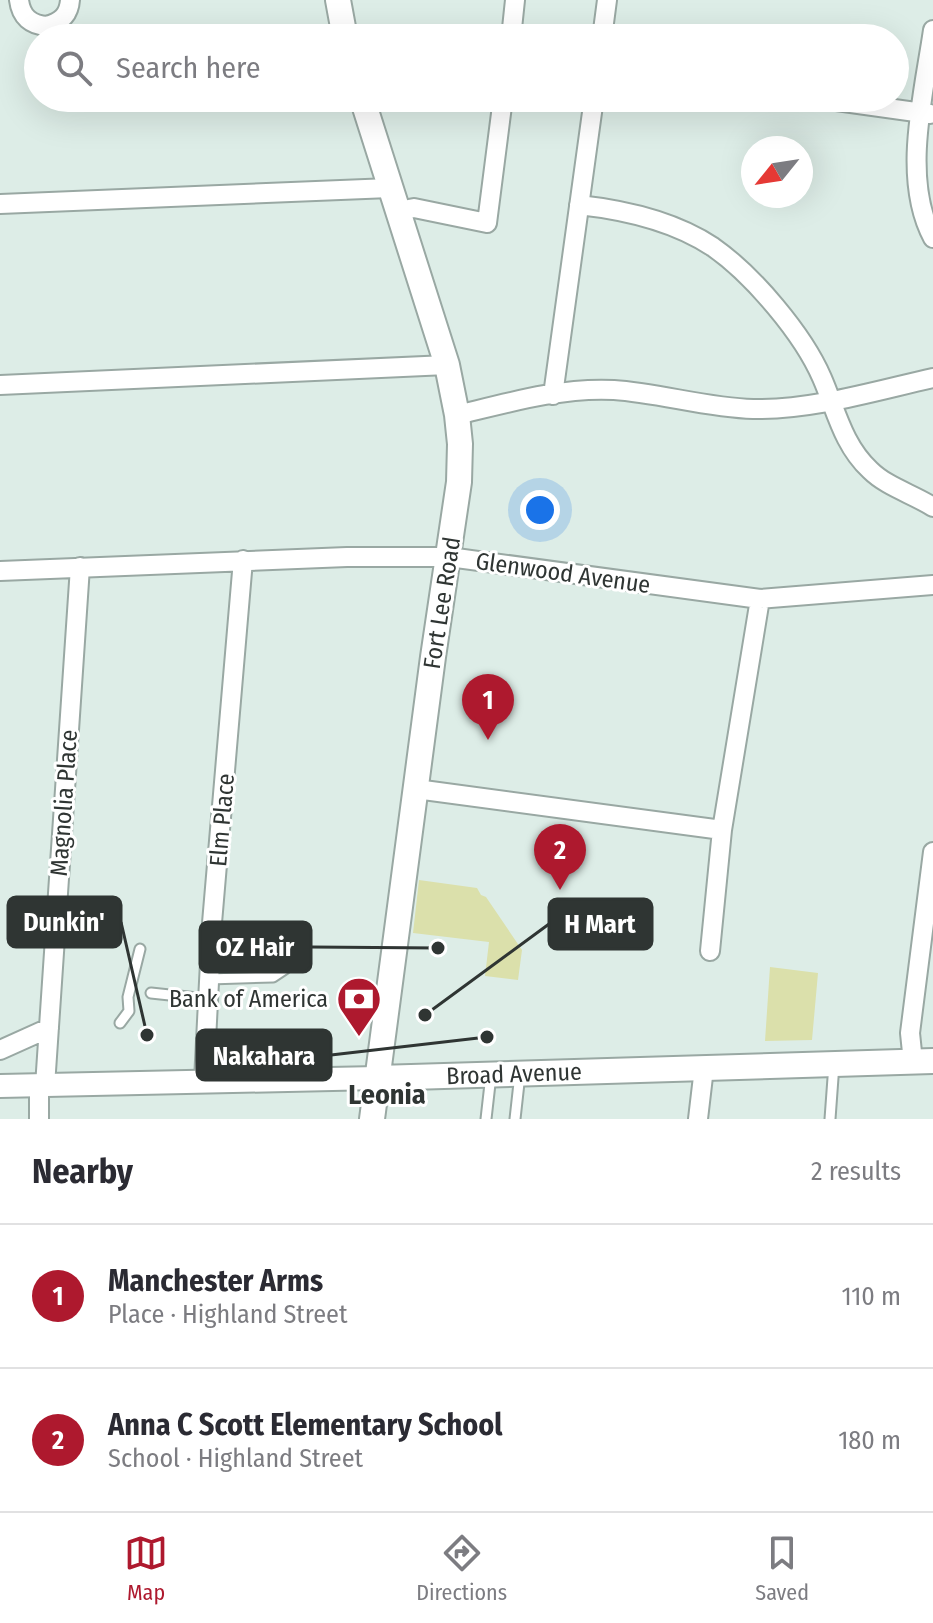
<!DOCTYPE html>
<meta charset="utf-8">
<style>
:root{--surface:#fff;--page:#f7f7f7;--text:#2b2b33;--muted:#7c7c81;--line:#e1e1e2;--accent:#ae192e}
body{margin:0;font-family:"Fira Sans Condensed",sans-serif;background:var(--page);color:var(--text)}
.compass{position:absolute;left:741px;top:136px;width:72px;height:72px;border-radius:50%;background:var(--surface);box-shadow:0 8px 32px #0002;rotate:240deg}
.you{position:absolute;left:540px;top:510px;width:28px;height:28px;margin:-20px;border:6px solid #fff;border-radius:50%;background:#1a73e8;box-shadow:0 0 0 12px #1a73e833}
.badge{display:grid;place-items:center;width:52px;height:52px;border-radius:50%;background:var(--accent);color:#fff;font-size:26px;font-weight:700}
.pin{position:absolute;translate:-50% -66px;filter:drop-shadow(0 2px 4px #0008)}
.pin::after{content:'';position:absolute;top:42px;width:28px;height:24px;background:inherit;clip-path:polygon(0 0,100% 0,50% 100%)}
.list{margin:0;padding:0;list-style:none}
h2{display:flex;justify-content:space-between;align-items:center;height:104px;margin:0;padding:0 32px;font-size:34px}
h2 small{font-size:26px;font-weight:400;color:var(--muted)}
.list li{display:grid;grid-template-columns:52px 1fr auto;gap:24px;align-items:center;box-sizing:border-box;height:144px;padding:0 32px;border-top:2px solid var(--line)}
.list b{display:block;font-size:30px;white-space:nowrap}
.list p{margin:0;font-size:26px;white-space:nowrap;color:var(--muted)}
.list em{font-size:26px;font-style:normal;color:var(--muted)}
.icon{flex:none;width:44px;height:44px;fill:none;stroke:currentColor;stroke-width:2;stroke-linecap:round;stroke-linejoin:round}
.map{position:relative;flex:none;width:933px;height:1119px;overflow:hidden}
.search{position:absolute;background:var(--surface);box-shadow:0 8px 32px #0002;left:24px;right:24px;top:24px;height:88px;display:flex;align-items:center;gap:20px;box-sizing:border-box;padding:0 28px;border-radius:44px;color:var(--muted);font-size:30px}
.sheet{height:392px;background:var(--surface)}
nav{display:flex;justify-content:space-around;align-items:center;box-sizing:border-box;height:112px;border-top:2px solid var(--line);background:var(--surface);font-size:22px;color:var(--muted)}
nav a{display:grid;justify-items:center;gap:4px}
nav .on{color:var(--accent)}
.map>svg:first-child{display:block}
</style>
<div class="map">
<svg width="933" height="1119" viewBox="0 0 933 1119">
<rect width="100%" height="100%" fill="#ddede7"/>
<path fill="#dbe0ab" d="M 419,880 L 477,888 L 481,895 L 486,897 L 522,950 L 518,980 L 485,976 L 489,942 L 413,933 Z
M 770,967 L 818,973 L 812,1040 L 765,1041 Z"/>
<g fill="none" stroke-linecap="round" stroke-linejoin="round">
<g stroke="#99a8a3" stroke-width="13">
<path id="service" d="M 209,979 L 273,977 L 285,969
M 151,993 L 207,999
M 120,1023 L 129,1011 L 128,997 L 140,949
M 486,1119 L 491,1075
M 515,1119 L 520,1074
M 830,1119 L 834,1064"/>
</g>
<g stroke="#99a8a3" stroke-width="22">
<path id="minor" d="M 19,0 C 21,17 31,25 47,26 C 61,22 69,15 70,0
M 933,30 C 924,93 901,179 933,238
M 511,38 L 515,0
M 602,38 L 607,0
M 815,98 L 930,114
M 0,204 L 390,188
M 579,205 C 625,210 674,221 713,247 C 753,275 803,334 822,378 C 836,410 843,445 870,470 C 887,487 913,494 933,507
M 398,211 L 414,208 L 487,223 L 503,98
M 0,385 L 447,365
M 553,395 L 594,98
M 457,415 C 507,403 562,387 614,390 C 659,393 708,408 753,409 C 813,410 875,391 933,378
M 0,571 L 347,557 L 449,557 L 760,599 L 933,585
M 416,789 L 722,830
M 710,951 L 722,830 L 760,599
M 0,1050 L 49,1028
M 913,1062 L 910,1033 L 933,852
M 204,1080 L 212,923 L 243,560
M 45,1086 L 80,567
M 39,1119 L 39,1086
M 698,1119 L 704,1068"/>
</g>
<g stroke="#99a8a3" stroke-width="26">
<path id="tertiary" d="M 0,1086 L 378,1078"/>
</g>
<g stroke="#99a8a3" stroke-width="28">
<path id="secondary" d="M 338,0 L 345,38
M 362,98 L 447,365 L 457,415 L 460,444 L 459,482 L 433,657 L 372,1119
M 378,1078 L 933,1061"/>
</g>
<use href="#service" stroke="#fff" stroke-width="9"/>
<use href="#minor" stroke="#fff" stroke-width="18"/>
<use href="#tertiary" stroke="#fff" stroke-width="22"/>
<use href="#secondary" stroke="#fff" stroke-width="24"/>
</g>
<defs>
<g id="bank-pin" transform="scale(2.3)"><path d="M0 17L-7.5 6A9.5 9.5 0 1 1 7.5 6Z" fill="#ae192e" stroke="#fff"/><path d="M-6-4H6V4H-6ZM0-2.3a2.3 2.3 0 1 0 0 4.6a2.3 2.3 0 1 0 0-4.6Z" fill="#fff"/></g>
</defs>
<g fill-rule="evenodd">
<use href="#bank-pin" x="359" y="999"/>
</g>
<g text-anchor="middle" stroke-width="6" stroke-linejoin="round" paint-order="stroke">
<g font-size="24" fill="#2f3533" stroke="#fff">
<text transform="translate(563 573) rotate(8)" y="8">Glenwood Avenue</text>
<text transform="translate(442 603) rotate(-81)" y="8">Fort Lee Road</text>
<text transform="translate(64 803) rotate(-86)" y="8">Magnolia Place</text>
<text transform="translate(222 820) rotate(-85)" y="8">Elm Place</text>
<text transform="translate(514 1074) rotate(-2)" y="8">Broad Avenue</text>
</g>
<g font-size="24" fill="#2f3533" stroke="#fff" text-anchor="end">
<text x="328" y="1007">Bank of America</text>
</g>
<g font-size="28" font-weight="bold" fill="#2f3533" stroke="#fff">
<text x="387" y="1104">Leonia</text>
</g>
</g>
<path fill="none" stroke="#2f3533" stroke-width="3" d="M147 1035L121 922M425 1015L549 924M438 948L311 947M487 1037L331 1055"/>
<g fill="#2f3533" stroke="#fff" stroke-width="3">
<circle cx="147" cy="1035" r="8"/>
<circle cx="425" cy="1015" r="8"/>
<circle cx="438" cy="948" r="8"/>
<circle cx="487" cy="1037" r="8"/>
</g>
<g fill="#2f3533" stroke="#2f3533" stroke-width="3">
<rect x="8" y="897" width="113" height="50" rx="8"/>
<rect x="549" y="899" width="103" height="50" rx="8"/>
<rect x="200" y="922" width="111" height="50" rx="8"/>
<rect x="197" y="1030" width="134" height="50" rx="8"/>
</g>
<g font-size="26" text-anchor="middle" font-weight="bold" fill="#fff">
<text x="64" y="931">Dunkin'</text>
<text x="600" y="933">H Mart</text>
<text x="255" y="956">OZ Hair</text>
<text x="264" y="1065">Nakahara</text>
</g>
</svg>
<svg class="compass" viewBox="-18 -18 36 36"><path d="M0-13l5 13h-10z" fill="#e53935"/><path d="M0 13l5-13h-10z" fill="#7c7c81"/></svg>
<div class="you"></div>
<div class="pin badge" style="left:488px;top:740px">1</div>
<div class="pin badge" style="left:560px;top:890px">2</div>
<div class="search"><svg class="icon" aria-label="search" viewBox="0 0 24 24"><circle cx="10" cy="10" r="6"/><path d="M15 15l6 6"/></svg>Search here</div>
</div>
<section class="sheet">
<h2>Nearby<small>2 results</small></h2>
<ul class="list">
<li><span class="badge">1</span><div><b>Manchester Arms</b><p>Place · Highland Street</p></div><em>110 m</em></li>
<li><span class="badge">2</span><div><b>Anna C Scott Elementary School</b><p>School · Highland Street</p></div><em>180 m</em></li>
</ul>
</section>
<nav>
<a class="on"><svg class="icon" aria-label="map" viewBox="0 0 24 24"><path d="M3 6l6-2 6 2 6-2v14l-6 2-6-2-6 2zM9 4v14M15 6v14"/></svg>Map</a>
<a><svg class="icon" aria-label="directions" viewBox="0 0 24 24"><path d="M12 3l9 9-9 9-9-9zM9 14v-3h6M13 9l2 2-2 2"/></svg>Directions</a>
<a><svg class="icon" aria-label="saved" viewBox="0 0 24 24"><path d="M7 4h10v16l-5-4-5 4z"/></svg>Saved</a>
</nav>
